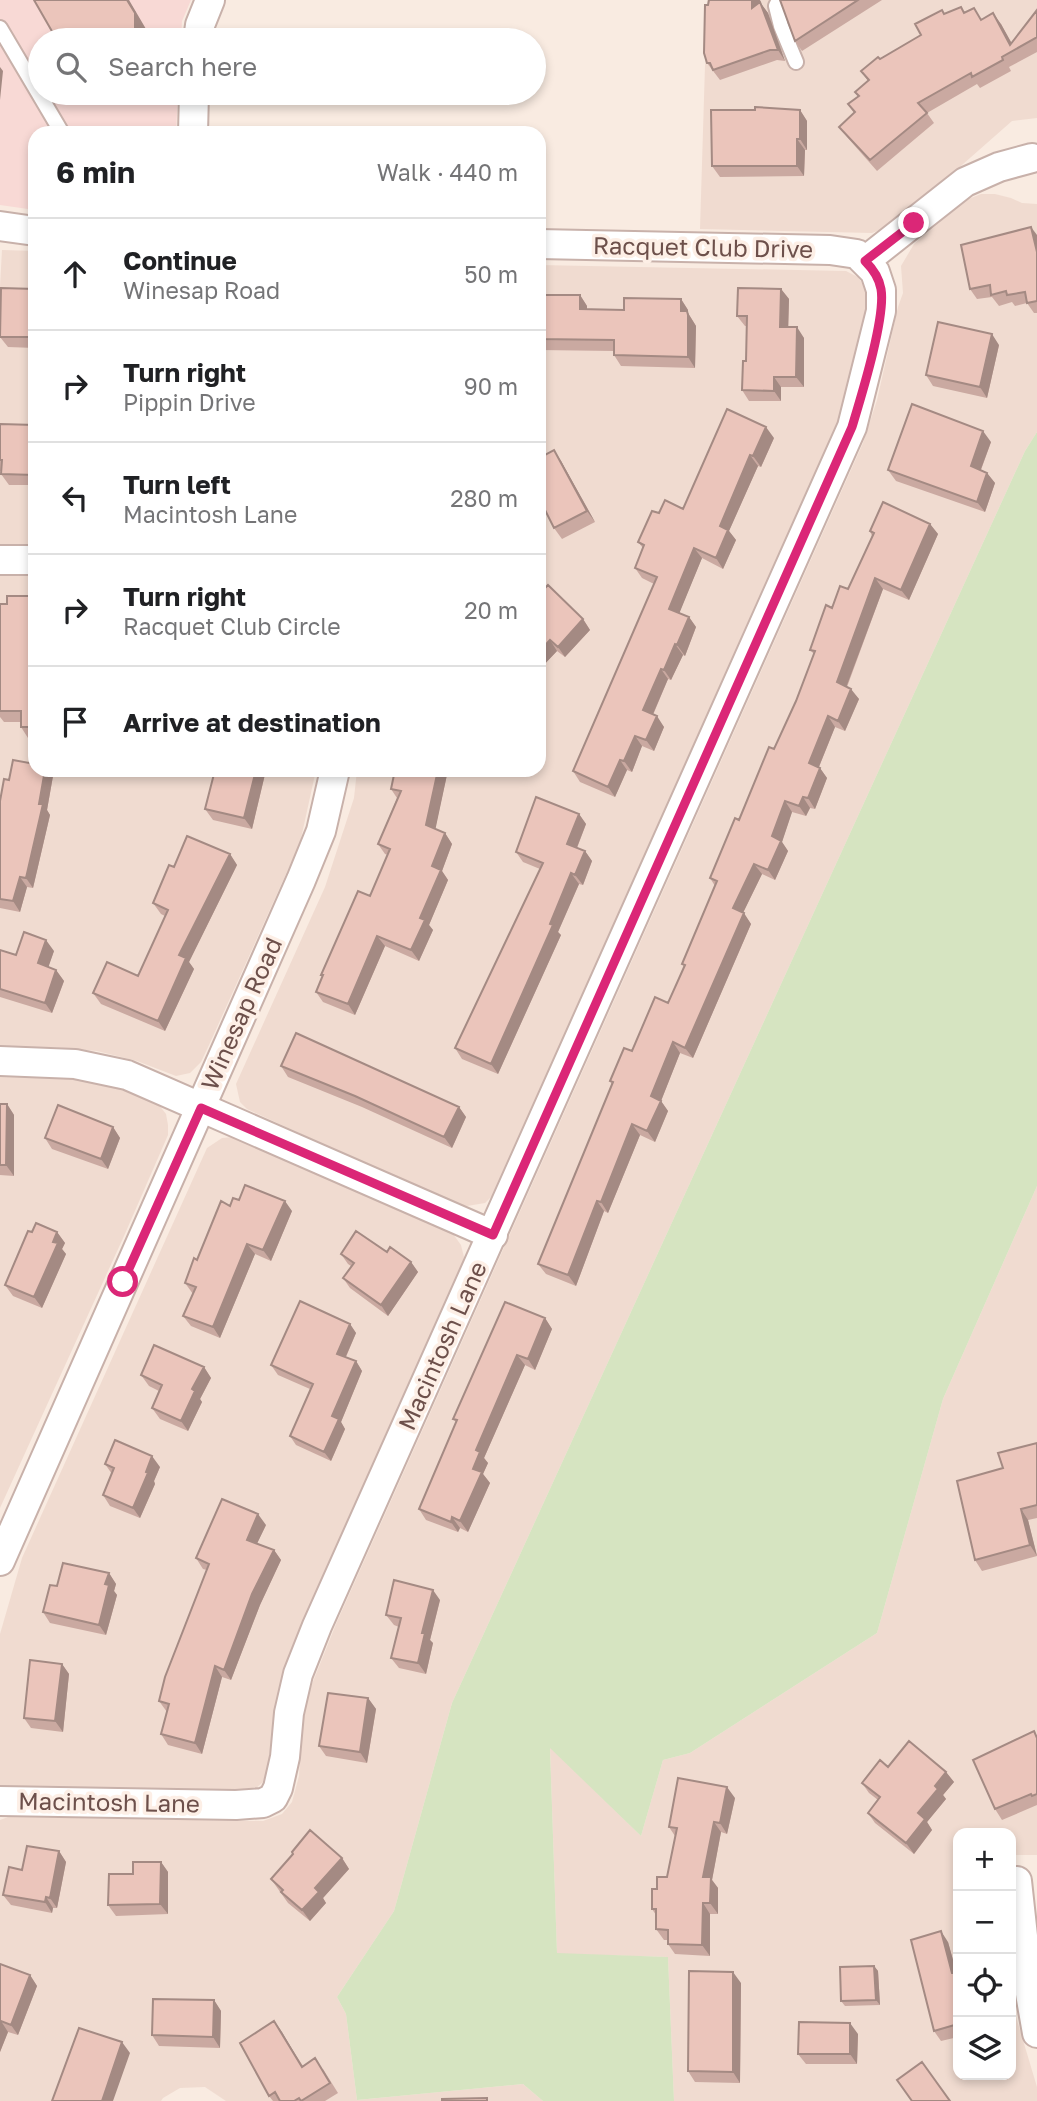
<!DOCTYPE html>
<meta charset="utf-8">
<style>
:root{--surface:#fff;--page:#f2f2f2;--text:#202124;--muted:#757577;--line:#e0e0e0}
body{margin:0;font-family:"Golos Text",sans-serif;background:var(--page);color:var(--text)}
.controls{position:absolute;right:21px;bottom:21px;display:grid;overflow:hidden;border-radius:14px;box-shadow:0 4px 10px #0003}
.controls button{width:63px;height:63px;display:grid;place-items:center;padding:0;border:0;border-bottom:2px solid var(--line);background:var(--surface);color:var(--text);font:35px sans-serif}
.stop{position:absolute;width:21px;height:21px;margin:-16px;border:5px solid #db2777;border-radius:50%;background:#fff}
.stop.end{background:#db2777;border-color:#fff;box-shadow:0 2px 7px #0008}
.list{margin:0;padding:0;list-style:none}
h2{display:flex;justify-content:space-between;align-items:center;height:91px;margin:0;padding:0 28px;font-size:30px}
h2 small{font-size:23px;font-weight:400;color:var(--muted)}
.list li{display:grid;grid-template-columns:46px 1fr auto;gap:21px;align-items:center;box-sizing:border-box;height:112px;padding:0 28px;border-top:2px solid var(--line)}
.list b{display:block;font-size:26px;white-space:nowrap}
.list p{margin:0;font-size:23px;white-space:nowrap;color:var(--muted)}
.list em{font-size:23px;font-style:normal;color:var(--muted)}
.icon{flex:none;width:38px;height:38px;fill:none;stroke:currentColor;stroke-width:2;stroke-linecap:round;stroke-linejoin:round}
.map{position:relative;flex:none;width:1037px;height:2101px;overflow:hidden}
.search{position:absolute;background:var(--surface);box-shadow:0 4px 10px #0003;left:28px;top:28px;width:518px;height:77px;display:flex;align-items:center;gap:18px;box-sizing:border-box;padding:0 24px;border-radius:38px;color:var(--muted);font-size:26px}
.panel{position:absolute;background:var(--surface);box-shadow:0 4px 10px #0003;left:28px;top:126px;width:518px;height:651px;border-radius:21px}
.map>svg:first-child{display:block}
</style>
<div class="map">
<svg width="1037" height="2101" viewBox="0 0 1037 2101">
<rect width="100%" height="100%" fill="#f9ebe1"/>
<path fill="#f0dbd0" d="M 707,0 L 1037,0 L 1037,118 L 1012,121 L 895,224 L 872,233 L 700,229 Z
M 981,194 L 995,194 L 1011,198 L 1022,203 L 1037,204 L 1037,432 L 1025,451 L 452,1703 L 394,1911 L 337,1997 L 346,2014 L 357,2100 L 523,2084 L 543,2101 L 226,2101 L 205,2087 L 180,2088 L 163,2098 L 161,2101 L 0,2101 L 0,1820 L 8,1817 L 263,1821 L 282,1814 L 292,1802 L 299,1776 L 302,1728 L 308,1694 L 336,1624 L 863,443 L 877,400 L 898,307 L 903,293 L 901,266 L 914,244 L 966,200 Z
M 2,250 L 35,251 L 35,547 L 0,546 L 0,287 Z
M 539,265 L 846,271 L 858,277 L 866,289 L 868,307 L 840,422 L 495,1193 L 485,1203 L 467,1206 L 447,1201 L 247,1109 L 240,1102 L 236,1084 L 325,887 L 354,798 L 357,770 L 539,770 Z
M 0,575 L 35,575 L 35,770 L 316,770 L 300,843 L 209,1045 L 201,1062 L 190,1073 L 176,1076 L 137,1061 L 97,1051 L 51,1047 L 0,1047 Z
M 0,1077 L 71,1078 L 123,1088 L 159,1105 L 166,1114 L 168,1125 L 168,1135 L 124,1236 L 0,1508 Z
M 234,1137 L 453,1234 L 461,1245 L 464,1257 L 461,1270 L 296,1638 L 283,1677 L 273,1724 L 268,1768 L 263,1782 L 255,1789 L 239,1793 L 6,1787 L 0,1785 L 0,1634 L 22,1558 L 207,1148 L 222,1138 Z
M 1037,1186 L 1037,1855 L 1011,1855 L 1011,1833 L 958,1833 L 958,2075 L 1011,2075 L 1011,2000 L 1037,2087 L 1037,2101 L 674,2101 L 668,1957 L 557,1954 L 550,1747 L 641,1836 L 663,1760 L 690,1753 L 877,1633 L 943,1399 Z"/>
<path fill="#f8d9d5" d="M 0,0 L 191,0 L 182,21 L 181,40 L 40,40 L 40,93 L 178,93 L 176,133 L 35,133 L 35,210 L 0,205 Z"/>
<path fill="#d6e4c1" d="M 1037,432 L 1037,1186 L 943,1399 L 877,1633 L 690,1753 L 663,1760 L 641,1836 L 550,1748 L 557,1953 L 668,1957 L 674,2101 L 543,2101 L 523,2084 L 357,2100 L 346,2014 L 337,1997 L 394,1911 L 452,1703 L 1025,451 Z"/>
<g fill="none" stroke-linecap="round" stroke-linejoin="round">
<g stroke="#c8b1aa" stroke-width="18">
<path id="lane" d="M 779,0 L 776,6 L 781,26 L 796,62
M 0,28 L 62,133"/>
</g>
<g stroke="#c8b1aa" stroke-width="32">
<path id="street" d="M 198,40 L 200,25 L 210,0
M 193,133 L 194,93
M 0,226 L 35,231
M 865,261 L 965,182 L 999,167 L 1032,158
M 0,560 L 35,560
M 0,1061 L 75,1064 L 127,1075 L 493,1235
M 0,1561 L 301,880 L 321,831 L 335,770
M 0,1801 L 236,1805 L 263,1803 L 273,1798 L 278,1788 L 285,1757 L 289,1713 L 298,1674 L 317,1626 L 852,427 L 881,311 L 881,290 L 875,272 L 857,254 L 830,250 L 539,244
M 1017,1881 L 1028,1982 L 1037,2033"/>
</g>
<use href="#lane" stroke="#fff" stroke-width="14"/>
<use href="#street" stroke="#fff" stroke-width="28"/>
</g>
<path fill="#caa9a1" d="M 709,0 L 760,0 L 760,3 L 768,13 L 785,61 L 777,60 L 720,80 L 707,63 Z
M 780,0 L 882,0 L 802,51 L 795,41 Z
M 942,10 L 945,14 L 964,13 L 982,19 L 1001,24 L 1011,43 L 1037,10 L 1037,52 L 1009,67 L 1011,71 L 980,88 L 977,84 L 927,113 L 934,123 L 877,171 L 847,137 L 839,127 L 854,113 L 848,104 L 858,97 L 855,92 L 868,81 L 861,71 L 921,35 Z
M 89,93 L 138,93 L 138,95 L 92,97 Z
M 800,110 L 807,121 L 807,150 L 805,150 L 804,176 L 720,177 L 712,166 Z
M 1037,235 L 1037,313 L 1034,313 L 1027,303 L 1015,306 L 1012,302 L 999,306 L 992,297 L 977,299 L 970,289 Z
M 35,289 L 35,348 L 8,347 L 0,337 Z
M 781,289 L 789,299 L 788,327 L 804,338 L 804,387 L 781,387 L 781,401 L 749,401 L 742,390 L 746,361 L 747,326 L 745,326 L 737,316 Z
M 539,295 L 580,295 L 587,306 L 587,310 L 624,310 L 681,299 L 688,310 L 688,313 L 696,326 L 695,368 L 621,366 L 614,355 L 614,351 L 539,350 Z
M 999,345 L 987,398 L 933,386 L 926,375 Z
M 0,424 L 35,425 L 35,485 L 9,485 L 1,474 L 1,471 L 0,471 Z
M 774,438 L 761,467 L 758,466 L 729,531 L 736,540 L 723,569 L 702,558 L 679,613 L 689,617 L 696,627 L 685,656 L 683,655 L 671,680 L 668,679 L 653,715 L 664,727 L 654,751 L 642,746 L 632,772 L 627,770 L 615,797 L 580,782 L 573,771 L 654,584 L 642,578 L 635,568 L 643,548 L 638,542 L 683,509 Z
M 991,442 L 981,470 L 987,473 L 995,483 L 985,512 L 896,481 L 888,470 Z
M 539,458 L 561,461 L 595,522 L 562,539 L 554,528 L 542,505 L 539,507 Z
M 930,524 L 938,534 L 909,600 L 883,589 L 847,687 L 859,699 L 845,731 L 835,727 L 819,767 L 827,778 L 815,809 L 810,808 L 806,816 L 792,812 L 782,842 L 788,851 L 775,880 L 762,874 L 743,913 L 751,924 L 693,1058 L 680,1053 L 661,1101 L 668,1111 L 655,1142 L 640,1135 L 608,1213 L 604,1211 L 576,1286 L 546,1274 L 538,1264 L 612,1085 L 610,1081 L 668,1003 L 684,967 L 682,964 L 715,886 L 710,878 L 774,749 L 796,701 L 814,654 L 810,650 L 832,608 L 848,589 L 872,536 L 870,531 Z
M 539,594 L 583,619 L 590,630 L 565,657 L 557,651 L 539,670 Z
M 35,596 L 35,738 L 28,738 L 21,727 L 21,722 L 4,722 L 0,717 L 0,604 L 7,604 Z
M 215,770 L 266,770 L 252,829 L 213,820 L 205,809 Z
M 395,770 L 448,770 L 435,829 L 445,833 L 452,844 L 442,871 L 448,880 L 429,925 L 433,930 L 419,961 L 385,946 L 355,1015 L 323,1002 L 316,992 L 322,977 L 321,975 L 370,896 L 388,855 L 385,854 L 378,844 L 397,798 L 391,789 Z
M 53,776 L 47,810 L 50,815 L 33,888 L 27,887 L 20,912 L 0,908 L 0,801 L 9,780 Z
M 579,814 L 586,824 L 577,848 L 585,851 L 592,861 L 583,885 L 579,884 L 558,932 L 561,935 L 498,1074 L 462,1059 L 455,1048 L 540,869 L 523,862 L 516,852 Z
M 230,854 L 237,865 L 189,962 L 194,969 L 165,1031 L 101,1004 L 93,993 L 138,976 L 165,916 L 161,914 L 153,903 L 174,867 Z
M 0,950 L 16,955 L 54,951 L 48,967 L 56,970 L 64,981 L 52,1013 L 0,997 Z
M 281,1066 L 459,1107 L 466,1117 L 452,1148 L 362,1107 L 288,1077 Z
M 0,1104 L 7,1104 L 14,1115 L 14,1176 L 0,1175 Z
M 113,1127 L 120,1138 L 108,1169 L 52,1149 L 45,1138 Z
M 239,1200 L 292,1211 L 271,1261 L 255,1254 L 220,1338 L 191,1326 L 183,1316 L 193,1294 L 185,1283 L 197,1260 L 230,1206 Z
M 57,1232 L 65,1243 L 62,1249 L 66,1254 L 42,1308 L 13,1296 L 5,1285 Z
M 341,1254 L 411,1262 L 418,1272 L 388,1316 L 350,1288 L 343,1278 L 351,1266 L 348,1264 Z
M 545,1318 L 552,1329 L 535,1370 L 525,1365 L 484,1458 L 488,1463 L 483,1474 L 490,1483 L 468,1532 L 460,1528 L 458,1532 L 426,1520 L 419,1509 L 456,1422 L 453,1419 Z
M 350,1324 L 356,1333 L 346,1357 L 356,1361 L 362,1371 L 341,1422 L 345,1429 L 331,1461 L 296,1445 L 290,1436 L 310,1389 L 278,1375 L 271,1365 Z
M 204,1367 L 211,1378 L 200,1399 L 202,1402 L 188,1431 L 160,1419 L 152,1408 L 159,1391 L 149,1386 L 141,1375 Z
M 1037,1443 L 1037,1518 L 1028,1520 L 1037,1556 L 982,1571 L 975,1560 L 1003,1468 Z
M 105,1464 L 160,1467 L 154,1481 L 155,1484 L 140,1518 L 110,1506 L 103,1495 L 112,1474 Z
M 266,1525 L 257,1543 L 274,1550 L 281,1560 L 260,1605 L 231,1680 L 222,1677 L 202,1754 L 168,1745 L 161,1734 L 167,1712 L 159,1701 L 207,1570 L 203,1569 L 196,1558 Z
M 109,1573 L 116,1584 L 114,1591 L 117,1595 L 106,1635 L 50,1623 L 43,1612 L 57,1586 Z
M 440,1600 L 430,1640 L 433,1643 L 426,1674 L 399,1668 L 391,1658 L 399,1627 L 394,1625 L 386,1615 Z
M 62,1664 L 69,1674 L 63,1732 L 31,1728 L 24,1718 Z
M 368,1698 L 376,1709 L 367,1763 L 326,1756 L 319,1746 Z
M 1037,1735 L 1037,1805 L 1002,1820 L 995,1809 Z
M 888,1767 L 946,1772 L 954,1782 L 943,1795 L 946,1799 L 927,1822 L 932,1830 L 914,1854 L 875,1823 L 868,1813 L 878,1800 L 869,1793 L 862,1783 Z
M 735,1798 L 727,1834 L 721,1832 L 712,1880 L 718,1888 L 718,1914 L 710,1914 L 710,1956 L 675,1954 L 668,1944 L 668,1940 L 664,1940 L 656,1929 L 656,1915 L 652,1909 L 657,1889 L 667,1877 L 675,1836 L 669,1827 Z
M 59,1851 L 66,1862 L 57,1908 L 53,1908 L 52,1913 L 11,1905 L 3,1895 L 22,1870 Z
M 342,1858 L 349,1869 L 323,1898 L 326,1903 L 310,1921 L 288,1903 L 271,1879 Z
M 161,1862 L 168,1872 L 168,1914 L 116,1916 L 108,1905 Z
M 948,1942 L 958,1978 L 958,2037 L 941,2041 L 934,2031 Z
M 0,1964 L 30,1975 L 37,1986 L 18,2035 L 8,2032 L 0,2052 Z
M 874,1966 L 878,1971 L 880,2005 L 845,2006 L 841,2001 Z
M 741,1983 L 740,2083 L 695,2082 L 688,2071 Z
M 214,2000 L 221,2011 L 220,2048 L 159,2046 L 152,2035 Z
M 274,2021 L 303,2066 L 323,2069 L 338,2093 L 325,2101 L 273,2101 L 269,2096 Z
M 858,2034 L 857,2064 L 806,2064 L 798,2054 Z"/>
<path fill="#a48a83" d="M 127,0 L 129,0 L 146,29 L 146,40 L 135,40 Z
M 752,0 L 760,0 L 759,18 L 752,8 Z
M 760,2 L 768,13 L 785,61 L 778,50 Z
M 993,13 L 1001,24 L 1015,49 L 1010,45 Z
M 0,67 L 3,71 L 0,100 Z
M 800,110 L 807,121 L 807,150 L 800,139 Z
M 797,139 L 805,150 L 804,176 L 797,166 Z
M 1031,227 L 1037,235 L 1037,252 Z
M 781,289 L 789,299 L 788,337 L 780,327 Z
M 580,295 L 587,306 L 587,320 L 580,309 Z
M 681,299 L 688,310 L 688,313 L 696,326 L 695,368 L 688,357 L 681,311 Z
M 797,327 L 804,338 L 804,387 L 796,377 Z
M 992,334 L 999,345 L 987,398 L 980,387 Z
M 774,377 L 781,387 L 781,401 L 774,391 Z
M 766,427 L 774,438 L 761,467 L 753,456 Z
M 983,431 L 991,442 L 978,477 L 971,466 Z
M 554,450 L 561,461 L 595,522 L 587,511 Z
M 750,455 L 758,466 L 729,531 L 736,540 L 723,569 L 716,558 L 720,526 Z
M 987,473 L 995,483 L 985,512 L 977,502 Z
M 930,524 L 938,534 L 909,600 L 901,590 Z
M 694,548 L 702,558 L 677,619 L 669,609 Z
M 875,578 L 883,589 L 844,693 L 837,682 Z
M 689,617 L 696,627 L 685,656 L 677,645 Z
M 583,619 L 590,630 L 565,657 L 558,647 Z
M 550,640 L 557,651 L 539,670 L 539,652 Z
M 675,644 L 683,655 L 671,680 L 664,670 Z
M 661,669 L 668,679 L 650,721 L 643,710 Z
M 851,689 L 859,699 L 845,731 L 838,721 Z
M 657,716 L 664,727 L 654,751 L 646,740 Z
M 828,716 L 835,727 L 816,774 L 809,763 Z
M 635,736 L 642,746 L 632,772 L 624,761 Z
M 620,760 L 627,770 L 615,797 L 608,787 Z
M 820,768 L 827,778 L 815,809 L 808,798 Z
M 45,770 L 49,770 L 53,776 L 47,810 L 50,815 L 33,888 L 26,878 Z
M 256,770 L 266,770 L 252,829 L 244,818 Z
M 438,770 L 448,770 L 434,836 L 426,825 Z
M 803,797 L 810,808 L 806,816 L 799,806 Z
M 785,801 L 792,812 L 782,842 L 788,851 L 775,880 L 768,870 L 772,836 Z
M 579,814 L 586,824 L 574,855 L 567,844 Z
M 445,833 L 452,844 L 442,871 L 448,880 L 429,925 L 433,930 L 419,961 L 411,950 L 420,918 L 432,866 Z
M 585,851 L 592,861 L 583,885 L 575,875 Z
M 230,854 L 237,865 L 189,962 L 194,969 L 165,1031 L 158,1021 L 179,955 Z
M 754,864 L 762,874 L 740,919 L 733,908 Z
M 571,873 L 579,884 L 558,932 L 561,935 L 498,1074 L 491,1064 Z
M 20,877 L 27,887 L 20,912 L 13,901 Z
M 744,913 L 751,924 L 693,1058 L 685,1048 Z
M 377,936 L 385,946 L 355,1015 L 348,1004 Z
M 46,940 L 54,951 L 46,974 L 38,963 Z
M 56,970 L 64,981 L 52,1013 L 45,1003 Z
M 673,1042 L 680,1053 L 661,1101 L 668,1111 L 655,1142 L 647,1131 L 651,1096 Z
M 7,1104 L 14,1115 L 14,1176 L 6,1165 Z
M 459,1107 L 466,1117 L 452,1148 L 444,1137 Z
M 632,1124 L 640,1135 L 608,1213 L 601,1202 Z
M 113,1127 L 120,1138 L 108,1169 L 101,1159 Z
M 285,1201 L 292,1211 L 271,1261 L 263,1250 Z
M 597,1201 L 604,1211 L 576,1286 L 568,1275 Z
M 57,1232 L 65,1243 L 62,1249 L 66,1254 L 42,1308 L 34,1297 L 53,1242 Z
M 247,1244 L 255,1254 L 220,1338 L 213,1327 Z
M 411,1262 L 418,1272 L 388,1316 L 381,1305 Z
M 545,1318 L 552,1329 L 535,1370 L 528,1359 Z
M 350,1324 L 356,1333 L 343,1363 L 337,1354 Z
M 517,1355 L 525,1365 L 484,1458 L 488,1463 L 483,1474 L 490,1483 L 468,1532 L 460,1521 L 473,1469 L 476,1450 Z
M 356,1361 L 362,1371 L 341,1422 L 345,1429 L 331,1461 L 324,1452 L 332,1416 Z
M 204,1367 L 211,1378 L 200,1399 L 202,1402 L 188,1431 L 181,1421 L 192,1389 Z
M 152,1456 L 160,1467 L 154,1481 L 155,1484 L 140,1518 L 133,1508 Z
M 1021,1509 L 1028,1520 L 1037,1556 L 1030,1545 Z
M 258,1514 L 266,1525 L 254,1550 L 247,1540 Z
M 452,1517 L 460,1528 L 458,1532 L 451,1522 Z
M 274,1550 L 281,1560 L 260,1605 L 231,1680 L 224,1670 L 252,1594 Z
M 109,1573 L 116,1584 L 114,1591 L 117,1595 L 106,1635 L 99,1625 L 105,1584 Z
M 433,1590 L 440,1600 L 430,1640 L 433,1643 L 426,1674 L 418,1663 L 422,1633 Z
M 62,1664 L 69,1674 L 63,1732 L 55,1721 Z
M 215,1666 L 222,1677 L 202,1754 L 195,1743 Z
M 368,1698 L 376,1709 L 367,1763 L 360,1752 Z
M 946,1772 L 954,1782 L 943,1795 L 946,1799 L 927,1822 L 932,1830 L 914,1854 L 906,1843 L 918,1813 L 935,1786 Z
M 727,1787 L 735,1798 L 727,1834 L 720,1823 Z
M 714,1822 L 721,1832 L 712,1880 L 718,1888 L 718,1914 L 710,1903 L 703,1877 Z
M 59,1851 L 66,1862 L 57,1908 L 50,1898 Z
M 342,1858 L 349,1869 L 323,1898 L 326,1903 L 310,1921 L 302,1910 L 315,1888 Z
M 161,1862 L 168,1872 L 168,1914 L 160,1904 Z
M 46,1897 L 53,1908 L 52,1913 L 45,1902 Z
M 703,1903 L 710,1914 L 710,1956 L 702,1945 Z
M 941,1931 L 948,1942 L 958,1978 L 958,1989 L 952,1973 Z
M 874,1966 L 878,1971 L 880,2005 L 876,2000 Z
M 733,1972 L 741,1983 L 740,2083 L 733,2072 Z
M 30,1975 L 37,1986 L 18,2035 L 11,2025 Z
M 214,2000 L 221,2011 L 220,2048 L 213,2037 Z
M 1,2021 L 8,2032 L 0,2052 L 0,2024 Z
M 274,2021 L 282,2032 L 309,2078 L 302,2067 Z
M 850,2023 L 858,2034 L 857,2064 L 850,2054 Z
M 122,2042 L 130,2053 L 113,2101 L 102,2101 Z"/>
<path fill="#ebc5bb" stroke="#a48a83" stroke-width="2" d="M 34,0 L 127,0 L 135,13 L 135,40 L 57,40 Z
M 709,0 L 752,0 L 752,8 L 760,2 L 778,50 L 770,50 L 713,70 L 710,63 L 707,63 L 704,53 L 705,5 L 708,5 Z
M 780,0 L 858,0 L 795,41 Z
M 961,7 L 964,13 L 974,8 L 981,20 L 993,13 L 1010,45 L 1037,10 L 1037,37 L 1002,57 L 1003,60 L 972,77 L 971,73 L 918,103 L 927,113 L 870,160 L 839,127 L 855,112 L 848,104 L 859,96 L 855,92 L 869,80 L 861,71 L 878,57 L 880,59 L 921,35 L 915,24 L 942,10 L 944,14 Z
M 755,107 L 800,110 L 800,139 L 797,139 L 797,166 L 712,166 L 711,110 L 755,110 Z
M 1031,227 L 1037,252 L 1037,301 L 1027,303 L 1025,292 L 1007,295 L 1006,291 L 991,295 L 990,285 L 970,289 L 961,245 Z
M 1,288 L 35,289 L 35,337 L 0,337 Z
M 738,288 L 781,289 L 780,327 L 797,327 L 796,377 L 774,377 L 774,391 L 742,390 L 743,361 L 746,361 L 747,316 L 737,316 Z
M 539,295 L 580,295 L 580,309 L 624,310 L 624,298 L 681,299 L 681,311 L 687,311 L 688,315 L 688,357 L 614,355 L 614,340 L 539,339 Z
M 938,322 L 992,334 L 980,387 L 926,375 Z
M 912,404 L 983,431 L 971,466 L 987,473 L 977,502 L 888,470 Z
M 727,409 L 766,427 L 753,456 L 750,455 L 720,526 L 728,530 L 716,558 L 694,548 L 669,609 L 689,617 L 677,645 L 675,644 L 664,670 L 661,669 L 643,710 L 657,716 L 646,740 L 635,736 L 624,761 L 620,760 L 608,787 L 573,771 L 657,577 L 635,568 L 644,545 L 638,542 L 652,511 L 659,513 L 665,500 L 683,509 Z
M 0,424 L 35,425 L 35,475 L 1,474 L 2,460 L 0,460 Z
M 554,450 L 587,511 L 554,528 L 539,498 L 539,458 Z
M 883,502 L 930,524 L 901,590 L 875,578 L 837,682 L 851,689 L 838,721 L 828,716 L 809,763 L 820,768 L 808,798 L 803,797 L 799,806 L 785,801 L 772,836 L 781,841 L 768,870 L 754,864 L 733,908 L 744,913 L 685,1048 L 673,1042 L 651,1096 L 661,1101 L 647,1131 L 632,1124 L 601,1202 L 597,1201 L 568,1275 L 538,1264 L 613,1082 L 610,1081 L 624,1048 L 632,1051 L 655,997 L 668,1003 L 685,965 L 682,964 L 717,881 L 710,878 L 735,818 L 739,820 L 769,747 L 774,749 L 796,701 L 815,651 L 810,650 L 826,605 L 832,608 L 840,586 L 848,589 L 874,533 L 870,531 Z
M 548,585 L 583,619 L 558,647 L 550,640 L 539,652 L 539,594 Z
M 7,596 L 35,596 L 35,727 L 21,727 L 21,711 L 0,711 L 0,604 L 7,604 Z
M 13,760 L 35,764 L 35,770 L 45,770 L 39,804 L 43,804 L 26,878 L 20,877 L 13,901 L 0,899 L 0,801 L 4,779 L 9,780 Z
M 215,770 L 256,770 L 244,818 L 205,809 Z
M 395,770 L 438,770 L 426,825 L 445,833 L 432,866 L 441,870 L 420,918 L 425,920 L 411,950 L 377,936 L 348,1004 L 316,992 L 323,975 L 321,975 L 358,891 L 370,896 L 390,849 L 378,844 L 401,791 L 391,789 Z
M 536,797 L 579,814 L 567,844 L 585,851 L 575,875 L 571,873 L 550,924 L 553,925 L 491,1064 L 455,1048 L 543,863 L 516,852 Z
M 187,836 L 230,854 L 179,955 L 186,958 L 158,1021 L 93,993 L 107,962 L 138,976 L 168,910 L 153,903 L 169,865 L 174,867 Z
M 24,932 L 46,940 L 38,963 L 56,970 L 45,1003 L 0,989 L 0,950 L 16,955 Z
M 296,1033 L 459,1107 L 444,1137 L 355,1096 L 281,1066 Z
M 0,1104 L 7,1104 L 6,1165 L 0,1165 Z
M 58,1105 L 113,1127 L 101,1159 L 45,1138 Z
M 245,1185 L 285,1201 L 263,1250 L 247,1244 L 213,1327 L 183,1316 L 196,1287 L 185,1283 L 194,1258 L 197,1260 L 221,1201 L 230,1206 L 233,1198 L 239,1200 Z
M 36,1223 L 57,1232 L 53,1242 L 58,1243 L 34,1297 L 5,1285 L 28,1231 L 32,1232 Z
M 356,1231 L 387,1252 L 390,1247 L 411,1262 L 381,1305 L 343,1278 L 354,1263 L 341,1254 Z
M 300,1301 L 350,1324 L 337,1354 L 356,1361 L 332,1416 L 339,1419 L 324,1452 L 290,1436 L 313,1384 L 271,1365 Z
M 505,1302 L 545,1318 L 528,1359 L 517,1355 L 476,1450 L 480,1452 L 473,1469 L 482,1472 L 460,1521 L 452,1517 L 451,1522 L 419,1509 L 457,1420 L 453,1419 Z
M 154,1345 L 204,1367 L 192,1389 L 195,1391 L 181,1421 L 152,1408 L 162,1385 L 141,1375 Z
M 115,1440 L 152,1456 L 146,1472 L 148,1473 L 133,1508 L 103,1495 L 114,1468 L 105,1464 Z
M 1037,1443 L 1037,1505 L 1021,1509 L 1030,1545 L 975,1560 L 957,1481 L 1003,1468 L 998,1453 Z
M 222,1499 L 258,1514 L 247,1540 L 274,1550 L 252,1594 L 224,1670 L 215,1666 L 195,1743 L 161,1734 L 169,1704 L 159,1701 L 165,1677 L 209,1564 L 196,1558 Z
M 63,1563 L 109,1573 L 105,1584 L 109,1585 L 99,1625 L 43,1612 L 50,1585 L 57,1586 Z
M 394,1580 L 433,1590 L 422,1633 L 425,1633 L 418,1663 L 391,1658 L 401,1618 L 386,1615 Z
M 30,1660 L 62,1664 L 55,1721 L 24,1718 Z
M 328,1693 L 368,1698 L 360,1752 L 319,1746 Z
M 1034,1731 L 1037,1738 L 1037,1794 L 1032,1796 L 1031,1794 L 995,1809 L 973,1760 Z
M 909,1741 L 946,1772 L 935,1786 L 938,1789 L 918,1813 L 925,1819 L 906,1843 L 868,1813 L 880,1797 L 862,1783 L 880,1760 L 888,1767 Z
M 678,1778 L 727,1787 L 720,1823 L 714,1822 L 703,1877 L 711,1877 L 710,1903 L 703,1903 L 702,1945 L 668,1944 L 668,1930 L 656,1929 L 656,1909 L 652,1909 L 652,1889 L 657,1889 L 657,1877 L 667,1877 L 677,1828 L 669,1827 Z
M 310,1830 L 342,1858 L 315,1888 L 319,1892 L 302,1910 L 281,1892 L 283,1890 L 271,1879 L 293,1854 L 292,1852 Z
M 27,1846 L 59,1851 L 50,1898 L 46,1897 L 45,1902 L 3,1895 L 9,1867 L 22,1870 Z
M 133,1862 L 161,1862 L 160,1904 L 108,1905 L 109,1874 L 133,1874 Z
M 941,1931 L 952,1973 L 954,1973 L 958,1989 L 958,2024 L 934,2031 L 911,1940 Z
M 0,1964 L 30,1975 L 11,2025 L 1,2021 L 0,2024 Z
M 874,1966 L 876,2000 L 841,2001 L 840,1967 Z
M 689,1971 L 733,1972 L 733,2072 L 688,2071 Z
M 153,1999 L 214,2000 L 213,2037 L 152,2035 Z
M 274,2021 L 302,2067 L 315,2058 L 330,2083 L 301,2101 L 299,2098 L 294,2101 L 280,2101 L 275,2092 L 269,2096 L 240,2043 Z
M 799,2022 L 850,2023 L 850,2054 L 798,2054 Z
M 79,2028 L 122,2042 L 102,2101 L 52,2101 Z
M 922,2062 L 950,2101 L 912,2101 L 897,2080 Z
M 487,2098 L 487,2101 L 442,2101 L 442,2099 Z"/>
<g fill="none" stroke-linecap="round" stroke-linejoin="round">
<path stroke="#db2777" stroke-width="9" d="M 123,1282 L 201,1108 L 493,1235 L 852,427 C 861,397 886,317 881,289 C 879,277 873,269 865,261 L 914,223"/>
</g>
<g text-anchor="middle" stroke-width="7" stroke-linejoin="round" paint-order="stroke">
<g font-size="24" fill="#6d504b" stroke="#fdefe6">
<text transform="translate(703 248) rotate(1)" y="8">Racquet Club Drive</text>
<text transform="translate(242 1014) rotate(-66)" y="8">Winesap Road</text>
<text transform="translate(443 1346) rotate(-66)" y="8">Macintosh Lane</text>
<text transform="translate(109 1803) rotate(1)" y="8">Macintosh Lane</text>
</g>
</g>
</svg>
<div class="controls">
<button>+</button>
<button>−</button>
<button><svg class="icon" aria-label="locate" viewBox="0 0 24 24"><circle cx="12" cy="12" r="6"/><path d="M12 2v4M12 18v4M2 12h4M18 12h4"/></svg></button>
<button><svg class="icon" aria-label="layers" viewBox="0 0 24 24"><path d="M12 4l9 5-9 5-9-5zM3 14l9 5 9-5"/></svg></button>
</div>
<div class="stop" style="left:123px;top:1282px"></div>
<div class="stop end" style="left:914px;top:223px"></div>
<div class="search"><svg class="icon" aria-label="search" viewBox="0 0 24 24"><circle cx="10" cy="10" r="6"/><path d="M15 15l6 6"/></svg>Search here</div>
<section class="panel">
<h2>6 min<small>Walk · 440 m</small></h2>
<ul class="list">
<li><svg class="icon" aria-label="ahead" viewBox="0 0 24 24"><path d="M12 20V5M6 11l6-6 6 6"/></svg><div><b>Continue</b><p>Winesap Road</p></div><em>50 m</em></li>
<li><svg class="icon" aria-label="right" viewBox="0 0 24 24"><path d="M7 20v-9h11M14 6l5 5-5 5"/></svg><div><b>Turn right</b><p>Pippin Drive</p></div><em>90 m</em></li>
<li><svg class="icon" aria-label="left" viewBox="0 0 24 24"><path d="M17 20v-9H6M10 6l-5 5 5 5"/></svg><div><b>Turn left</b><p>Macintosh Lane</p></div><em>280 m</em></li>
<li><svg class="icon" aria-label="right" viewBox="0 0 24 24"><path d="M7 20v-9h11M14 6l5 5-5 5"/></svg><div><b>Turn right</b><p>Racquet Club Circle</p></div><em>20 m</em></li>
<li><svg class="icon" aria-label="arrive" viewBox="0 0 24 24"><path d="M6 21V4h12l-3 4 3 4H6"/></svg><div><b>Arrive at destination</b></div></li>
</ul>
</section>
</div>
